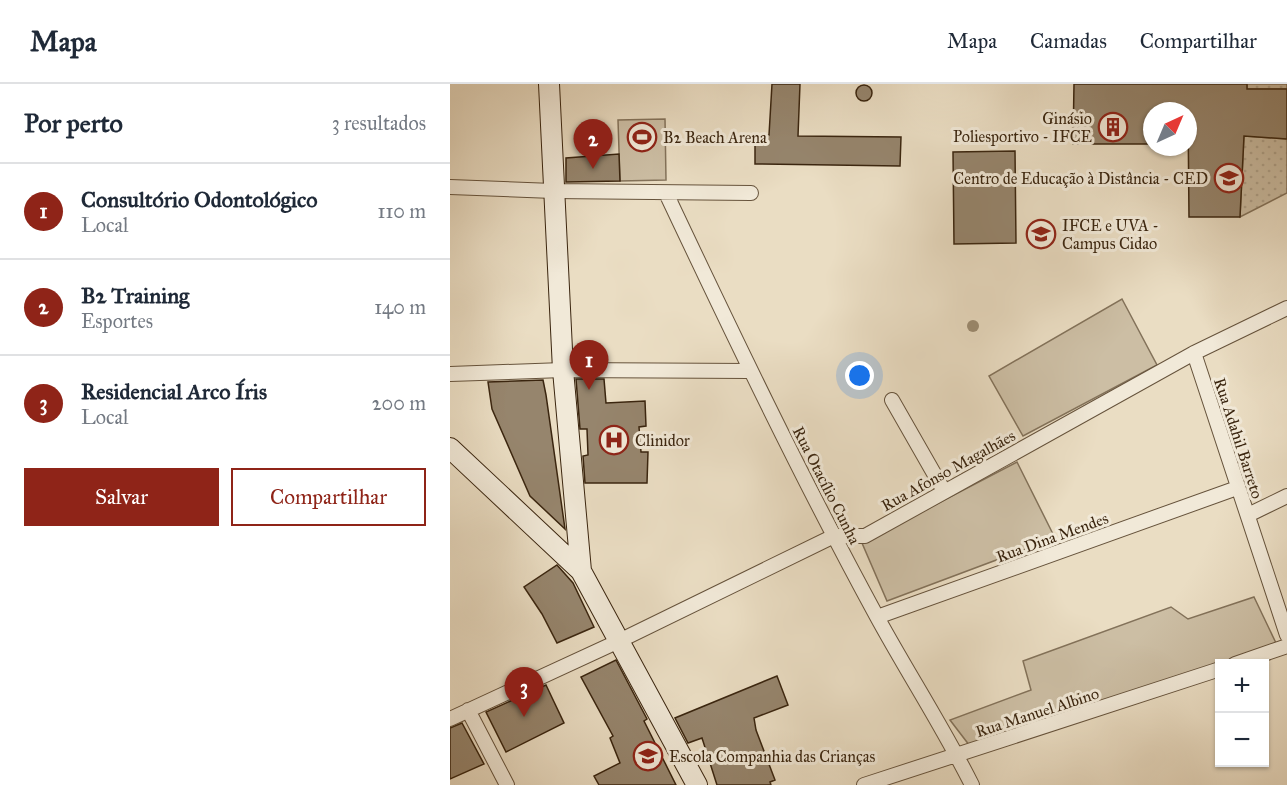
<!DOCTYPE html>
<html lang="pt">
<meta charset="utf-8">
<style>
:root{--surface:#fff;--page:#f6f6f7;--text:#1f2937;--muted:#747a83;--line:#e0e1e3;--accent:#8f2418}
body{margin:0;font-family:"IM FELL Great Primer",serif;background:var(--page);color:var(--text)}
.controls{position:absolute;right:18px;bottom:18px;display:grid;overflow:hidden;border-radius:0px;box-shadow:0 2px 4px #0004}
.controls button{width:54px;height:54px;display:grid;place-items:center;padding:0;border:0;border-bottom:2px solid var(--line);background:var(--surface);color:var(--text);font:30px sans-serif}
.compass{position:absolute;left:693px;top:18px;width:54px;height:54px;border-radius:50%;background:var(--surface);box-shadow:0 2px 4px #0004;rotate:44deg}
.you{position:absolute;left:410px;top:292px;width:21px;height:21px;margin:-15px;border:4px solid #fff;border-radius:50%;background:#1a73e8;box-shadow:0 0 0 9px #1a73e833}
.badge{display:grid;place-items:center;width:39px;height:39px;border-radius:50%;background:var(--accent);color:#fff;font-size:20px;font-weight:700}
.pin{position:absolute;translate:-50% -50px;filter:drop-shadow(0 2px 3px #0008)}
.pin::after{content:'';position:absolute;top:32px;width:21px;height:18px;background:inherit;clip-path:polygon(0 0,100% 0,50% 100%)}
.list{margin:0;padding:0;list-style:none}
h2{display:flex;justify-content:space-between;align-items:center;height:78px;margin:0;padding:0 24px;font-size:26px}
h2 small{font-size:20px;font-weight:400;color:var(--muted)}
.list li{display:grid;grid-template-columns:39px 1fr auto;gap:18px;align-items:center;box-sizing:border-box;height:96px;padding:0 24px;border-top:2px solid var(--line)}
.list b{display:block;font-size:22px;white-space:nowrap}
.list p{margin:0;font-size:20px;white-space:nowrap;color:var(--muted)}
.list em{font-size:20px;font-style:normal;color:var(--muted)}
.actions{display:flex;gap:12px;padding:18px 24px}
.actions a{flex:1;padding:14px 0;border:2px solid var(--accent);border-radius:0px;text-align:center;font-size:21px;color:var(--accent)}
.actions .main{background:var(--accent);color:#fff}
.map{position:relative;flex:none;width:837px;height:701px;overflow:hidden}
header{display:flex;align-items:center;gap:36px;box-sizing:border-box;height:84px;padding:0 30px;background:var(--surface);border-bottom:2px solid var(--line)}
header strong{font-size:28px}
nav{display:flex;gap:33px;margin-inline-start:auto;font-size:21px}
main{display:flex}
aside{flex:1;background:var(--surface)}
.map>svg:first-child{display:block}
</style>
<header>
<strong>Mapa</strong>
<nav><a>Mapa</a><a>Camadas</a><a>Compartilhar</a></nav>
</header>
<main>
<aside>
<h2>Por perto<small>3 resultados</small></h2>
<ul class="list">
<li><span class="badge">1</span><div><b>Consultório Odontológico</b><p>Local</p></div><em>110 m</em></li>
<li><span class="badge">2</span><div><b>B2 Training</b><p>Esportes</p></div><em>140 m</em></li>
<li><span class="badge">3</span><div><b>Residencial Arco Íris</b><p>Local</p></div><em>200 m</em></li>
</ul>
<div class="actions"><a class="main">Salvar</a><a>Compartilhar</a></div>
</aside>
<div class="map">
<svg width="837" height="701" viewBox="0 0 837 701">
<defs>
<pattern id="park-dots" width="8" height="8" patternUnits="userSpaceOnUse" patternTransform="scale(1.5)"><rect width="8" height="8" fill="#ccbea4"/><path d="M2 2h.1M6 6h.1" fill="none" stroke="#b0a38c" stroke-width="1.8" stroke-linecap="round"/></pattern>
</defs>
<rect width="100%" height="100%" fill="#eaddc3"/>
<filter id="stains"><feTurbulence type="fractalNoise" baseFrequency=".00333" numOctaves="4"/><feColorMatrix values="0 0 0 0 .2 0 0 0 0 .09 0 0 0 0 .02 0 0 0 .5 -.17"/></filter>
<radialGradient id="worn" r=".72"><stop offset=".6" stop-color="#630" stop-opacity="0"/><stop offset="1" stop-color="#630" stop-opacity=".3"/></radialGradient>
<path fill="#ccbea4" stroke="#83725a" stroke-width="1.5" d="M 215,35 L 216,96 L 170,97 L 168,36 Z
M 672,215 L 707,281 L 573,352 L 539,292 Z
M 567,378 L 605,454 L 437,517 L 412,459 Z
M 804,513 L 826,559 L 523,666 L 500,636 L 581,606 L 573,577 L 721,523 L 738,535 Z"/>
<path fill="url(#park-dots)" stroke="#83725a" stroke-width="1.5" d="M 797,0 L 837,0 L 837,5 L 797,5 Z
M 794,52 L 837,55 L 837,109 L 790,133 Z"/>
<path fill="#96856d" stroke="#3a250f" stroke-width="1.5" d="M 322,0 L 350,0 L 348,52 L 451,53 L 450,82 L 305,80 L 305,51 L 319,51 Z
M 624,0 L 797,0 L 797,5 L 837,5 L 837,55 L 794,52 L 790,133 L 739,133 L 738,27 L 702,27 L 702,60 L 623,60 Z
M406 9a8 8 0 1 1 16 0a8 8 0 1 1-16 0Z
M 565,67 L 566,159 L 504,160 L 503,68 Z
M 169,70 L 170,97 L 116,98 L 116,74 Z
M 126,295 L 154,295 L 156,319 L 195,317 L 196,342 L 189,343 L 191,368 L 198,368 L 197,399 L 135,399 L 133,372 L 138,371 L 137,345 L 130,345 Z
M 93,296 L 96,311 L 115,445 L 80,412 L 42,325 L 38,298 Z
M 107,481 L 123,499 L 144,543 L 107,559 L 92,530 L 74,503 Z
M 166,576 L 197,635 L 194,637 L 226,701 L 149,701 L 144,692 L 170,679 L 160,654 L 163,652 L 131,593 Z
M 327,592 L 338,621 L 304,634 L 306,646 L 325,696 L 320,698 L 321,701 L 267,701 L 252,654 L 238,659 L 225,634 Z
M 96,601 L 114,639 L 56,668 L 36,628 Z
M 12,639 L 34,680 L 0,695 L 0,644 Z"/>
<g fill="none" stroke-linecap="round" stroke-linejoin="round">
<g stroke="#66533c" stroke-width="16">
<path id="street" d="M 0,103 L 103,107 L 301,109
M 216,109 C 283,251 351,393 426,531 C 457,588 493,643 522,701
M 744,269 L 837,551
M 0,290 L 113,286 L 300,287
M 442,316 L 494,407
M 798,431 L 837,412
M 427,533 L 787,404
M 785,580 L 837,562
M 18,626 L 57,701
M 0,635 L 169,557 L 384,452 L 415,452 L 744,269 L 837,224
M 414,701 L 770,585"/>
</g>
<g stroke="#3a250f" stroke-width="22">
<path id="secondary" d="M 99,0 L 113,286 L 131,487
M 0,364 L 131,487 L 247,701"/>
</g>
<use href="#street" stroke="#f1e9d8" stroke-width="14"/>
<use href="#secondary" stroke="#f1e9d8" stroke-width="20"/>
</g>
<circle fill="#9d8d74" cx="523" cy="242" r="6"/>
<defs>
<g id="building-ring" transform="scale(1.5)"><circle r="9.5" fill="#f1e9d8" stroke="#8f2418" stroke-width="1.5"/><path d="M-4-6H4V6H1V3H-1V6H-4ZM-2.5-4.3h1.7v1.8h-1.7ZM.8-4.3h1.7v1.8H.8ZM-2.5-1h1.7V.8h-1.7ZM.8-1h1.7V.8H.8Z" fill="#8f2418"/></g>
<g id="stadium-ring" transform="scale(1.5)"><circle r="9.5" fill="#f1e9d8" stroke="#8f2418" stroke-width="1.5"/><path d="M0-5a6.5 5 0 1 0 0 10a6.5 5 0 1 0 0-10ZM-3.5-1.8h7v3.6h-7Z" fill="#8f2418"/></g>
<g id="university-ring" transform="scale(1.5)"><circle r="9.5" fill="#f1e9d8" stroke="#8f2418" stroke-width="1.5"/><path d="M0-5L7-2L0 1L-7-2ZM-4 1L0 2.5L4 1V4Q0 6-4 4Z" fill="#8f2418"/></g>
<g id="hospital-ring" transform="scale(1.5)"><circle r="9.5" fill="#f1e9d8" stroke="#8f2418" stroke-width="1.5"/><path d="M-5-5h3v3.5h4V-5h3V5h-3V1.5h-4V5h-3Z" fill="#8f2418"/></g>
<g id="school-ring" transform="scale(1.5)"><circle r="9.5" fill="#f1e9d8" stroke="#8f2418" stroke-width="1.5"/><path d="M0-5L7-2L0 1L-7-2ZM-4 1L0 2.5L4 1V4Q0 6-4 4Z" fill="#8f2418"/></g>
</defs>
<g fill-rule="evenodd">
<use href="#building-ring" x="663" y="43"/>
<use href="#stadium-ring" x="192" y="53"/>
<use href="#university-ring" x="779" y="94"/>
<use href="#university-ring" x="591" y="150"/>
<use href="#hospital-ring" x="164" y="356"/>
<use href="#school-ring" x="198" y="672"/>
</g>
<g text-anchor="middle" stroke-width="6" stroke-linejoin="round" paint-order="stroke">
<g font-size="16" fill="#3a250f" stroke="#f1e9d8" text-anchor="start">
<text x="642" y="40" text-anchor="end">Ginásio<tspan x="642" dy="18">Poliesportivo - IFCE</tspan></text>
<text x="213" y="59">B2 Beach Arena</text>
<text x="758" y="100" text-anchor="end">Centro de Educação à Distância - CED</text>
<text x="612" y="147">IFCE e UVA -<tspan x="612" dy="18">Campus Cidao</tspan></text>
<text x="185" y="362">Clinidor</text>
<text x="219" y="678">Escola Companhia das Crianças</text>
</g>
<g font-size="16" fill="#3a250f" stroke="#f1e9d8">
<text transform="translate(789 354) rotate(72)" y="6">Rua Adahil Barreto</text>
<text transform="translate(498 386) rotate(-29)" y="6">Rua Afonso Magalhães</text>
<text transform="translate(377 401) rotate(63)" y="6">Rua Otacílio Cunha</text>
<text transform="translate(602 453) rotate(-20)" y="6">Rua Dina Mendes</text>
<text transform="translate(587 628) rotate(-18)" y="6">Rua Manuel Albino</text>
</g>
</g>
<rect width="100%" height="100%" filter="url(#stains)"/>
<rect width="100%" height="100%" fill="url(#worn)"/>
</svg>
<div class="controls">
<button>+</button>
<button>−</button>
</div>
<svg class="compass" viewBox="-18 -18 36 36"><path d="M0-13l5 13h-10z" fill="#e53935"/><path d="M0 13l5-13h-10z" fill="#747a83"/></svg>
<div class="you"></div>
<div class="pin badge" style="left:139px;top:306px">1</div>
<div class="pin badge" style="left:143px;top:85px">2</div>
<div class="pin badge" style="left:74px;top:633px">3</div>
</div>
</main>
